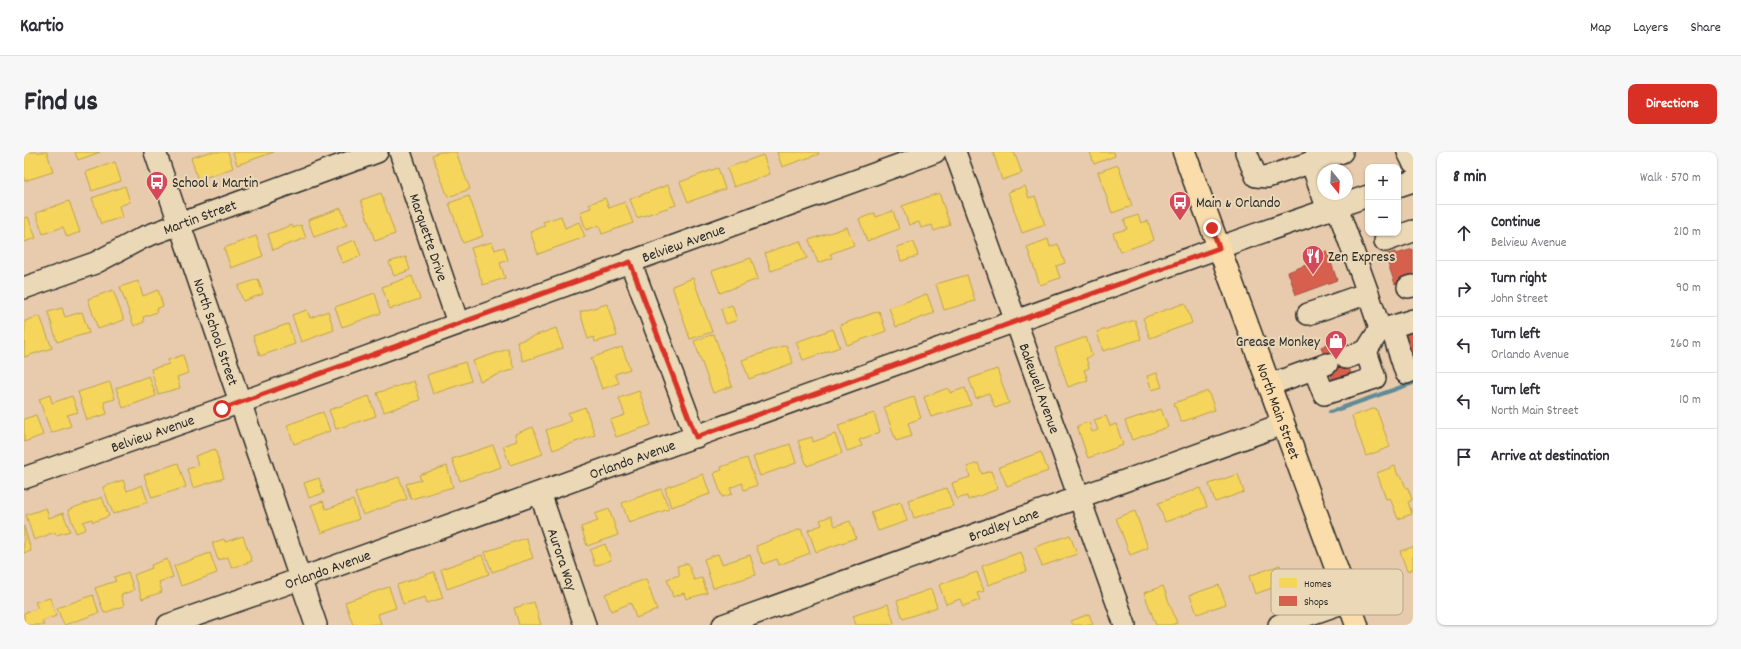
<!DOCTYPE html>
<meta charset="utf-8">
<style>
:root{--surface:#fff;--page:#f7f7f7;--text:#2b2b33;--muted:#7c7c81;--line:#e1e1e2;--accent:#d93025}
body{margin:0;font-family:Dekko,sans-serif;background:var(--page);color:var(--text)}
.controls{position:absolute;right:12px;top:12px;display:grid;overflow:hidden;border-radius:8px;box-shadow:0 1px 3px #0004}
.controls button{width:36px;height:36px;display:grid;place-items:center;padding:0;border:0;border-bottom:1px solid var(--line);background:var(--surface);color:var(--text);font:20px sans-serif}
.compass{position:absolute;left:1293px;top:12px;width:36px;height:36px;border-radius:50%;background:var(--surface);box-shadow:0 1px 3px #0004;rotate:162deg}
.stop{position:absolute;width:12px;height:12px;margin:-9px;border:3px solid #d93025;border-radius:50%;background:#fff}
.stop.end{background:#d93025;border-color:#fff;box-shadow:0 1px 4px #0008}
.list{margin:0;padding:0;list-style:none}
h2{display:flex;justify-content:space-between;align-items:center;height:52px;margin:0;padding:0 16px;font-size:17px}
h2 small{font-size:13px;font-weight:400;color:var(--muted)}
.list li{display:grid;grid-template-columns:26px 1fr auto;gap:12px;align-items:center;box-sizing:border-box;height:56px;padding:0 16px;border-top:1px solid var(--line)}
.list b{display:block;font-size:15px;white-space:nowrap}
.list p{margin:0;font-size:13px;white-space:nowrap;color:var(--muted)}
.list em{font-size:13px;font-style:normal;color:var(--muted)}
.icon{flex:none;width:22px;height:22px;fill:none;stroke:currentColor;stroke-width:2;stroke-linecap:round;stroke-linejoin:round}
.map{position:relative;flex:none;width:1389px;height:473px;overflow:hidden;border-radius:8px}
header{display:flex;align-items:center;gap:24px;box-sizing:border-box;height:56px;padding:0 20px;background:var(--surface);border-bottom:1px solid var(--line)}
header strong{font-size:19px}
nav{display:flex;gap:22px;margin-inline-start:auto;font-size:14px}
.intro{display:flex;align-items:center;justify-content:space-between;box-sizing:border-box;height:96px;padding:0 24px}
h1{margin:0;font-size:28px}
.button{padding:10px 18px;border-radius:8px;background:var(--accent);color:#fff;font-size:14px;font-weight:700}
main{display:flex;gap:24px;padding:0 24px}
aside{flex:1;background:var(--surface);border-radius:8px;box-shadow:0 1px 3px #0004}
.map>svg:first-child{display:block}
</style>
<header>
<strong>Kartio</strong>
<nav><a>Map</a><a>Layers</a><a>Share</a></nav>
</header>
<div class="intro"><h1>Find us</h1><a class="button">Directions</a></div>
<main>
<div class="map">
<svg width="1389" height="473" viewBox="0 0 1389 473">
<rect width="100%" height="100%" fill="#e8cbac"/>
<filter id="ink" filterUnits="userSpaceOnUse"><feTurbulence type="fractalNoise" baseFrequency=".025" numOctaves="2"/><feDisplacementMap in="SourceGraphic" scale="8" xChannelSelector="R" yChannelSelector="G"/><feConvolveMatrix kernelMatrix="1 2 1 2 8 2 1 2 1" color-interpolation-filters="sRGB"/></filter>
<g filter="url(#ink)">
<path fill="#f6d55c" stroke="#b9a24d" d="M 0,0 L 23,0 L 29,20 L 0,29 Z
M 51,0 L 76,0 L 54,8 Z
M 185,0 L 204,0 L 209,16 L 174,28 L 167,6 Z
M 209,0 L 250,0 L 213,13 Z
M 416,0 L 432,0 L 446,37 L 424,45 L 408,3 Z
M 753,0 L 794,0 L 795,2 L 758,15 Z
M 969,0 L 990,0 L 998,21 L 978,28 Z
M 1066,0 L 1090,0 L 1091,4 L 1070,12 Z
M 739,3 L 746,22 L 710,35 L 703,16 Z
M 91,10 L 97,29 L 68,39 L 62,20 Z
M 1094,13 L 1108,54 L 1088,61 L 1074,20 Z
M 694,16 L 701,37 L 664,50 L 656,30 Z
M 644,33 L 652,53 L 613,66 L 606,47 Z
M 101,34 L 106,50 L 95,54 L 98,65 L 77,72 L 68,46 Z
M 1001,34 L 1005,46 L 1011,44 L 1021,73 L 998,81 L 984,40 Z
M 357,41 L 371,82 L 351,89 L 337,48 Z
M 915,41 L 926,73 L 910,79 L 908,73 L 897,76 L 895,70 L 885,73 L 878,54 Z
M 445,44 L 459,84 L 439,91 L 425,51 Z
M 581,46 L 585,56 L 601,50 L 609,71 L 578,82 L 575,73 L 562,78 L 556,60 L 567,56 L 565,52 Z
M 45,49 L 56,80 L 43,85 L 39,75 L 19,82 L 12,61 Z
M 317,56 L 323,73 L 290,85 L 284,68 Z
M 869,59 L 875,77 L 843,89 L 835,67 L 851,61 L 852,65 Z
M 1114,63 L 1117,71 L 1124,69 L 1130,88 L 1096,100 L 1089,81 L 1103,77 L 1100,68 Z
M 537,64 L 541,76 L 555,70 L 561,85 L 514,102 L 506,80 L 521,74 L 519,70 Z
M 4,65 L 12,86 L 0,90 L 0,66 Z
M 268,73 L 269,76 L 277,73 L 282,86 L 249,98 L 244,82 Z
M 823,75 L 830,93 L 806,102 L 808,106 L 794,111 L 785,88 Z
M 232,84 L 239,104 L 207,116 L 200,96 Z
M 1024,87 L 1026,95 L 1034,92 L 1041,111 L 1032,114 L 1036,126 L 1016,133 L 1003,95 Z
M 331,88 L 337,104 L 318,111 L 312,95 Z
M 776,89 L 783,106 L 747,119 L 741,101 Z
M 468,90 L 471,98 L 480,95 L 484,108 L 476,111 L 481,126 L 459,133 L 447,96 Z
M 890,90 L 894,104 L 877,109 L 873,95 Z
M 382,105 L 386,118 L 370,124 L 365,110 Z
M 727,106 L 734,127 L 696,141 L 688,119 Z
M 943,123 L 951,149 L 920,158 L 912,132 Z
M 388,124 L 396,147 L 366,157 L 358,135 Z
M 669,126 L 688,180 L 666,187 L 648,134 Z
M 234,127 L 239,142 L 219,149 L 214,134 Z
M 114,129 L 119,144 L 134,138 L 139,154 L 132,157 L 133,160 L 119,165 L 120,170 L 110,174 L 96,135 Z
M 89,138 L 100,168 L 74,177 L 64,147 Z
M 351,141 L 357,161 L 318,175 L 311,155 Z
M 903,142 L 910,161 L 872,175 L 865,156 Z
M 1161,151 L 1168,171 L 1126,186 L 1119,166 Z
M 583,152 L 593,184 L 571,190 L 570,185 L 564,187 L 556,160 Z
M 708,153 L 713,168 L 702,172 L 697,157 Z
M 38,156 L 41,165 L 58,160 L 65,181 L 33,190 L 24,160 Z
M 283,158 L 286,166 L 304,159 L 310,178 L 277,190 L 268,163 Z
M 855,159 L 862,179 L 823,193 L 816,173 Z
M 16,164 L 28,196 L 0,205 L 1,169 Z
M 1111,168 L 1117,187 L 1079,199 L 1073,180 Z
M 264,172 L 271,192 L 236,204 L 229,184 Z
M 532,176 L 539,196 L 499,209 L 493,190 Z
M 809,177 L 816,195 L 779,208 L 772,190 Z
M 690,182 L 708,234 L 689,241 L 670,189 Z
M 1062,185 L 1068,204 L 1062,206 L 1065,216 L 1060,218 L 1064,228 L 1044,235 L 1031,196 Z
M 762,193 L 769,211 L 725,227 L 718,208 Z
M 598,195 L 606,217 L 591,222 L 595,231 L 578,237 L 567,206 Z
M 484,197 L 490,217 L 456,229 L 449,209 Z
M 159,203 L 164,221 L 153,225 L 156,236 L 134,242 L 127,217 L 145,212 L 144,208 Z
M 441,210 L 447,229 L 409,242 L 403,223 Z
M 973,217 L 985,251 L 971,256 L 965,241 L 952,246 L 945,227 Z
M 1133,221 L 1138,235 L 1128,238 L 1123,224 Z
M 125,224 L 132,244 L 99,256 L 92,236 Z
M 390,229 L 396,248 L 360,260 L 353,241 Z
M 86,230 L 91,247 L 80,250 L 83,262 L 63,268 L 54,240 Z
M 924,236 L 926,241 L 941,236 L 947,253 L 907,265 L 900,245 Z
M 615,239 L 627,273 L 592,285 L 586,268 L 601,263 L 595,246 Z
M 1184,239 L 1191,258 L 1157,270 L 1150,251 Z
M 26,243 L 28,251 L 48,244 L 54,260 L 43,263 L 47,274 L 27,281 L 15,247 Z
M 345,244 L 352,264 L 312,277 L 305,258 Z
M 890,245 L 897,266 L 884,271 L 888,284 L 872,289 L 860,255 Z
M 561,255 L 571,283 L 529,298 L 522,278 L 547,269 L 544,261 Z
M 1352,256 L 1366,295 L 1342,304 L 1328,264 Z
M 1137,257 L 1144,275 L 1108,288 L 1101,269 Z
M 299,260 L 306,279 L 270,292 L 263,273 Z
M 850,261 L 856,280 L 835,288 L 838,294 L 823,299 L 814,273 Z
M 12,263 L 19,283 L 0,290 L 0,267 Z
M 1082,264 L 1086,274 L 1092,272 L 1099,293 L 1064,306 L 1053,274 L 1065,270 L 1068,280 L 1074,278 L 1070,268 Z
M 509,275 L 519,302 L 486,313 L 479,294 L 493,289 L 491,282 Z
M 811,282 L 818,301 L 783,314 L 774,289 L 788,285 L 789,290 Z
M 766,292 L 772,311 L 736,324 L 729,305 Z
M 469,293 L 477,315 L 436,329 L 428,307 Z
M 191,297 L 200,326 L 169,336 L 163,317 L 174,314 L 171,304 Z
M 1017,300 L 1024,319 L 983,334 L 975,315 Z
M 723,306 L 733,333 L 720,338 L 718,331 L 706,336 L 708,342 L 698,345 L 690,321 L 698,318 L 697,315 Z
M 154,311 L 162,335 L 128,346 L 120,323 Z
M 954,311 L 958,322 L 967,319 L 974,337 L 944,348 L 943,344 L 933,347 L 928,331 L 946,325 L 943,315 Z
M 423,314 L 429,335 L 387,347 L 382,332 L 397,328 L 395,323 Z
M 1371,314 L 1374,324 L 1377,323 L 1382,336 L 1384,336 L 1388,348 L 1384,350 L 1388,362 L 1374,367 L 1366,346 L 1362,347 L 1353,321 Z
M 679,322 L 686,342 L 647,355 L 641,336 Z
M 1214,322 L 1220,340 L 1191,350 L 1185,332 Z
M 375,325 L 383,347 L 339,363 L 331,341 Z
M 295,326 L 300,341 L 285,346 L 280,331 Z
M 99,328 L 103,339 L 118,333 L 124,350 L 89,362 L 79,335 Z
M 923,336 L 929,354 L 890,366 L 884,348 Z
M 1176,336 L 1183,355 L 1141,370 L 1134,351 Z
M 637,337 L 645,357 L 605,371 L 598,351 Z
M 78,345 L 85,364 L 69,370 L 68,367 L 59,370 L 62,377 L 52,381 L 44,358 Z
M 329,348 L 335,367 L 297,381 L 287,353 L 299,349 L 302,357 Z
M 877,350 L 883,369 L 854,379 L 847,360 Z
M 22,356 L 25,366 L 39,361 L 46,379 L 32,383 L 31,380 L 10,388 L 2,363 Z
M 585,357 L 594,383 L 563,394 L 557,375 L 574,369 L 571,362 Z
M 1111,359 L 1124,396 L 1106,403 L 1092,366 Z
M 807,364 L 811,374 L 826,369 L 832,386 L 792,400 L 784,378 L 798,373 L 796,368 Z
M 0,374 L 7,399 L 0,401 Z
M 777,377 L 786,401 L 755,413 L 753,407 L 739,412 L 732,394 Z
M 1046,383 L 1053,402 L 1018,414 L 1011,395 Z
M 219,384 L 228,409 L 208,416 L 204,405 L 194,408 L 188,391 L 200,387 L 201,390 Z
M 502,386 L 509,406 L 468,420 L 461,400 Z
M 581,392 L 587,408 L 571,414 L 566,398 Z
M 1389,395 L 1389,417 L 1383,419 L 1376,399 Z
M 997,400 L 1003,419 L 964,433 L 958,414 Z
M 186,401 L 193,421 L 157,434 L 150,414 Z
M 694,402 L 698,412 L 726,403 L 732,423 L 689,436 L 680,407 Z
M 458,403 L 465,422 L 423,437 L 417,417 Z
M 143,407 L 149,425 L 135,430 L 138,440 L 118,447 L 110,423 L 128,416 L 127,413 Z
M 664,411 L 670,428 L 678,426 L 683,441 L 662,447 L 660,441 L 649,445 L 643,427 L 656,423 L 653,414 Z
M 1256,413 L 1262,431 L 1231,442 L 1225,424 Z
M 104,420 L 110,438 L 97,443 L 100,454 L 80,461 L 71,436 L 92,429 L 90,425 Z
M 410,420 L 419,446 L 403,451 L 401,445 L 379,452 L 373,433 Z
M 953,420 L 960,439 L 953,441 L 956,448 L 939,454 L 936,447 L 922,452 L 915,433 Z
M 622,427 L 633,458 L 612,466 L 607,451 L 587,459 L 581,442 Z
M 1195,433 L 1202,452 L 1173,462 L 1166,443 Z
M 1139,434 L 1153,471 L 1147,473 L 1132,473 L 1120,441 Z
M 365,435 L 372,456 L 354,462 L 357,472 L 329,473 L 321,450 Z
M 907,437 L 913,455 L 879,467 L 873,449 Z
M 69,443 L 75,461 L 40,473 L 33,456 Z
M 26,446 L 32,464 L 18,469 L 20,473 L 0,473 L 0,461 L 14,456 L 11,450 Z
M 510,450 L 517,473 L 495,473 L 490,456 Z
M 864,452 L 870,471 L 863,473 L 832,473 L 829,464 Z
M 1065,462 L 1069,473 L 1049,473 L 1047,469 Z"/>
<path fill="#d6604d" stroke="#a35043" d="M 1389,97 L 1389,126 L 1371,132 L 1361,103 L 1371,100 L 1372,102 Z
M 1303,99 L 1313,128 L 1272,143 L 1264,120 L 1282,113 L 1280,107 Z
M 1389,177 L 1389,204 L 1380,180 Z
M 1315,187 L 1328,224 L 1309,229 L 1297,195 Z"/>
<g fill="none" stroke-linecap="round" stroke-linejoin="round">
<path stroke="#5e8b98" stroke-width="4" d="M 1306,260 L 1389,231"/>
<g stroke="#2b2b2b" stroke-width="24">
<g id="minor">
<path id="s1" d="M 131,0 L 292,473"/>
<path id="s2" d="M 376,0 L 434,171"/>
<path id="s3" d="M 931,0 L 1101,473"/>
<path d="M 1222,0 L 1232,24 L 1243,25 L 1318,0"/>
<path d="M 1384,0 L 1389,10"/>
<path d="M 1287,10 L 1304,58"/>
<path d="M 1374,34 L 1389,29"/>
<path d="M 1361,89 L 1389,79"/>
<path d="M 606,109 L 672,285"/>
<path d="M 1384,135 L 1389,134"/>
<path id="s4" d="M 0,136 L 71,111 L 120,85 L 353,0"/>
<path d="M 1344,141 L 1356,177"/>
<path d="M 1284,162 L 1344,141 L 1313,55"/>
<path d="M 1389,168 L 1367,175 L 1382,221 L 1389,218"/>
<path d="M 1322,206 L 1342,199 L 1356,177 L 1367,175"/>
<path d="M 1290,217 L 1300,242 L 1351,226 L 1342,199"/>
<path d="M 1245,233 L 1303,212"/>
<path id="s5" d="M 0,326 L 237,243 L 911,0"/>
<path id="s6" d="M 516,341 L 561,473"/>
<path id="s7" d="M 144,473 L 259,433 L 1230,83 L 1344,44"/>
<path id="s8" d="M 699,473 L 1259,272"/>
<path d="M 1255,473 L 1324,449"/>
</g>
</g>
<g stroke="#2b2b2b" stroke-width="25">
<g id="major">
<path id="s9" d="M 1160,0 L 1333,473"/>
</g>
</g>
<use href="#minor" stroke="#ebd8b6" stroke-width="21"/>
<use href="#major" stroke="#faddab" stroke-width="22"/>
</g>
</g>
<g fill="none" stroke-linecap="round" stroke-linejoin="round" filter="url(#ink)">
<path stroke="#d93025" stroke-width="5" d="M 198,257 L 606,110 L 672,285 L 1195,96 L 1188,76"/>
</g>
<defs>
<g id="bus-pin" transform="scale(1.15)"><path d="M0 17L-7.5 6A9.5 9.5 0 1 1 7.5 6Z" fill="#d1495b" stroke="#ebd8b6"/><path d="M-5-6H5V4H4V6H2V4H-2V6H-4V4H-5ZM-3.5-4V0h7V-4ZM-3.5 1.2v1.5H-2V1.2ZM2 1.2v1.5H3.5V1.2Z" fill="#fff"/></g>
<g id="restaurant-pin" transform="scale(1.15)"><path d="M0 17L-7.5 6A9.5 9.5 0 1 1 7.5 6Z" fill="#d1495b" stroke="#ebd8b6"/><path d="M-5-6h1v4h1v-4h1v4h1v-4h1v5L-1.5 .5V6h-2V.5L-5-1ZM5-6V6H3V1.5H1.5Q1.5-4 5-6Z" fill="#fff"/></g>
<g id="shop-pin" transform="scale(1.15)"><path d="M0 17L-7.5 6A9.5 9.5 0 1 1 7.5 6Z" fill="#d1495b" stroke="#ebd8b6"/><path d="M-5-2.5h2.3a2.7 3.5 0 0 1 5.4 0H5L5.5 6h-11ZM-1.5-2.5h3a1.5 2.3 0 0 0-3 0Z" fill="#fff"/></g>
</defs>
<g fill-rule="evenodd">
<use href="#bus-pin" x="133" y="30"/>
<use href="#bus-pin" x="1156" y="50"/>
<use href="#restaurant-pin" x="1289" y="104"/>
<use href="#shop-pin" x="1312" y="189"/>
</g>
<g text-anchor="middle" stroke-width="4" stroke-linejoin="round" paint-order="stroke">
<g font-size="15" fill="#2b2b2b" stroke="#ebd8b6" text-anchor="start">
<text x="148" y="35">School &amp; Martin</text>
<text x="1172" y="55">Main &amp; Orlando</text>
<text x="1304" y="109">Zen Express</text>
<text x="1296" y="194" text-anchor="end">Grease Monkey</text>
</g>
<g font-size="15" fill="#2b2b2b" stroke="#ebd8b6">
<text dy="5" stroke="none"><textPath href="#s4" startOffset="190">Martin Street</textPath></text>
<text dy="5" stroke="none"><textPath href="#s2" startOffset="90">Marquette Drive</textPath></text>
<text dy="5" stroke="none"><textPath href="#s5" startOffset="700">Belview Avenue</textPath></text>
<text dy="5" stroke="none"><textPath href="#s1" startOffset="190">North School Street</textPath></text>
<text dy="5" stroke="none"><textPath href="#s3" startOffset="251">Bakewell Avenue</textPath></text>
<text dy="5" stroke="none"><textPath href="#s9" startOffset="276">North Main Street</textPath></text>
<text dy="5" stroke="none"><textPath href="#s5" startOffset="136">Belview Avenue</textPath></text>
<text dy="5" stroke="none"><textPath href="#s7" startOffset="493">Orlando Avenue</textPath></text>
<text dy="5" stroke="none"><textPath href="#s8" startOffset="298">Bradley Lane</textPath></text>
<text dy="5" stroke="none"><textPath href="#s6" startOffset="70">Aurora Way</textPath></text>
<text dy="5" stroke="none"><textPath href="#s7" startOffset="169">Orlando Avenue</textPath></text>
</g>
</g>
<rect x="1247" y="417" width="132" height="46" rx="6" fill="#ebd8b6" stroke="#b1a48c" stroke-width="1"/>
<rect x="1255" y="426" width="18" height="10" fill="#f6d55c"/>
<rect x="1255" y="444" width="18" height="10" fill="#d6604d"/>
<g font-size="11" fill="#2b2b2b">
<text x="1280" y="435">Homes</text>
<text x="1280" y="453">Shops</text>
</g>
</svg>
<div class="controls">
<button>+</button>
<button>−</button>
</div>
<svg class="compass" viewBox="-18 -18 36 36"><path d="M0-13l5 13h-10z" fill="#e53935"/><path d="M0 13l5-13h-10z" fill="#7c7c81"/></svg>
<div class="stop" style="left:198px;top:257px"></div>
<div class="stop end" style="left:1188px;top:76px"></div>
</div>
<aside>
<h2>8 min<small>Walk · 570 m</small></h2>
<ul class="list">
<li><svg class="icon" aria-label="ahead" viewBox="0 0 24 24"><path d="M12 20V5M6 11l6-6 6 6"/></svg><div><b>Continue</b><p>Belview Avenue</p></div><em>210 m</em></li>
<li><svg class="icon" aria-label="right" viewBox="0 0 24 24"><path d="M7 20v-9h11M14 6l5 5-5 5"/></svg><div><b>Turn right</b><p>John Street</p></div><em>90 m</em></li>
<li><svg class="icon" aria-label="left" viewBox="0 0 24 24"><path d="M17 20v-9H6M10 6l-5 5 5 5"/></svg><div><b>Turn left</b><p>Orlando Avenue</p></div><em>260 m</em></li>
<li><svg class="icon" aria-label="left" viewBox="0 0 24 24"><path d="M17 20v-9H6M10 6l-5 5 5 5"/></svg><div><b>Turn left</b><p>North Main Street</p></div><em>10 m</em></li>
<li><svg class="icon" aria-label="arrive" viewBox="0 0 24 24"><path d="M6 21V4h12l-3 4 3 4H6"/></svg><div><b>Arrive at destination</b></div></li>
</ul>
</aside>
</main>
